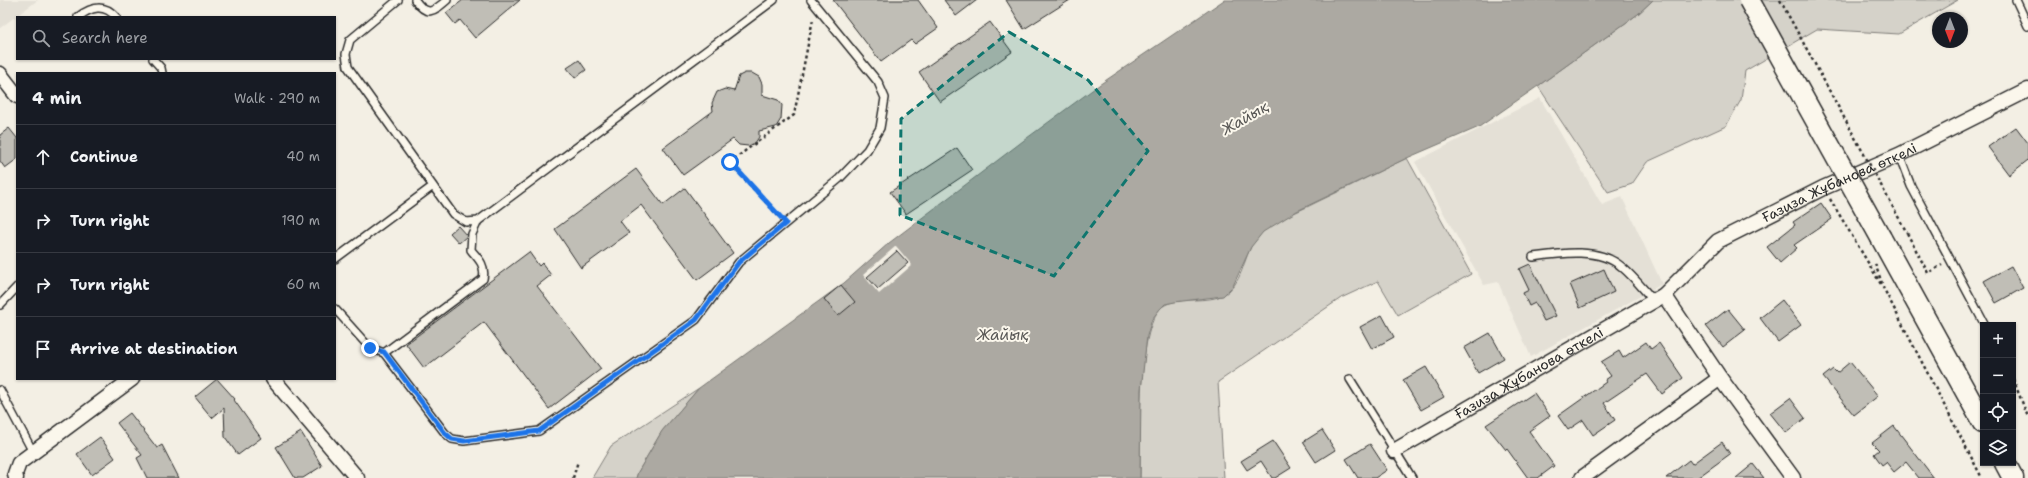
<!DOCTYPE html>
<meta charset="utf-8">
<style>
:root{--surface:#171b24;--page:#20242c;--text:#f1f3f6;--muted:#9ea1a6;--line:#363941}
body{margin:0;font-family:"Shantell Sans",sans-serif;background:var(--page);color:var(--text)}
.controls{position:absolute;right:12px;bottom:12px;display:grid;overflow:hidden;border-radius:0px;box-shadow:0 1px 3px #0004}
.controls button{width:36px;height:36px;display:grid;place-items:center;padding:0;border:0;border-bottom:1px solid var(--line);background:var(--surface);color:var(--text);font:20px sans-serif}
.compass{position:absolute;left:1932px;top:12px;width:36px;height:36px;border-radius:50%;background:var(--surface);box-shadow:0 1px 3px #0004;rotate:180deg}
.stop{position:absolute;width:12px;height:12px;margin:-9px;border:3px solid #1a73e8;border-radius:50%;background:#fff}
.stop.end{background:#1a73e8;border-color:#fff;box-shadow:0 1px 4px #0008}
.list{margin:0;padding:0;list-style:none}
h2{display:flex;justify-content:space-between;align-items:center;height:52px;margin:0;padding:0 16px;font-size:17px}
h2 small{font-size:13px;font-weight:400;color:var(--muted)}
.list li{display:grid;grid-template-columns:26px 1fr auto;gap:12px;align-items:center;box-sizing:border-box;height:64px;padding:0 16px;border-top:1px solid var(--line)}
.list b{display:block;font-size:15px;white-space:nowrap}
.list em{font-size:13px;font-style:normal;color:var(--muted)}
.icon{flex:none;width:22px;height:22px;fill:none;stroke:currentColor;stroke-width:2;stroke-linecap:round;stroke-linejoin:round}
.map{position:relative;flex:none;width:2028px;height:478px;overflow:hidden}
.search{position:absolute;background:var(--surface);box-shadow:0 1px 3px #0004;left:16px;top:16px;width:320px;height:44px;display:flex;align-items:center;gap:10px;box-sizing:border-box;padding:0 14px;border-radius:0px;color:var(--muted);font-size:15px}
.panel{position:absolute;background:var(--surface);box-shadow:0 1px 3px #0004;left:16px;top:72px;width:320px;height:308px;border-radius:0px}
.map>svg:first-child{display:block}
</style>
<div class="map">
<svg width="2028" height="478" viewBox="0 0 2028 478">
<rect width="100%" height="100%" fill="#f3efe4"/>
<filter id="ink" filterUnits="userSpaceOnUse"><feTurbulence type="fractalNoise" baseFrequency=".025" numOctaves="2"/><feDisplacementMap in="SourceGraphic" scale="8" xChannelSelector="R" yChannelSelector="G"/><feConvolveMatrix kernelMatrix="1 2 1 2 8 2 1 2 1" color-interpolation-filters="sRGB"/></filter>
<g filter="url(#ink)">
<path fill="#e4e0d6" d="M 0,0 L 38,0 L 0,28 Z
M 1540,98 L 1602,205 L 1622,197 L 1662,284 L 1531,357 L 1498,282 L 1484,285 L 1415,162 Z"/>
<path fill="#d5d2c9" stroke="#807e7a" d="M 1653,0 L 1958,0 L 1899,34 L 1817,29 L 1745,71 L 1741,100 L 1726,126 L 1647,162 L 1632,184 L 1608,192 L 1538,86 L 1638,14 Z
M 1407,158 L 1471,274 L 1398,315 L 1378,281 L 1341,298 L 1218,382 L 1224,478 L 1140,478 C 1141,445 1135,320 1165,305 C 1183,295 1212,306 1229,291 C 1245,277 1244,250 1259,235 C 1274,220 1298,212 1317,202 C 1347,188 1377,172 1407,158 Z
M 699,388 L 662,431 L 638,472 L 636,478 L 592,478 L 611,446 Z"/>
<path fill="#aca9a2" stroke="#787772" d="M 1224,0 L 1653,0 L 1638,14 L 1538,86 L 1479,127 L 1407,158 L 1297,211 L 1263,232 L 1251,247 L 1233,286 L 1223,296 L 1175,302 L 1165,304 L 1160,309 L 1152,319 L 1147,336 L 1141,390 L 1140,478 L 636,478 L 638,472 L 662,431 L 699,388 L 844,283 L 889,243 L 1023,141 L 1099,85 Z"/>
<path fill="#f3efe4" d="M 896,246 L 912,265 L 879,294 L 863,275 Z"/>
<path fill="#c0beb6" stroke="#2b2b2b" d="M 463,0 L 520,0 L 475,38 L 460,20 L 455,24 L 446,13 Z
M 833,0 L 918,0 L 938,28 L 915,44 L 911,40 L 881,62 Z
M 944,0 L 977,0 L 956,16 Z
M 1006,0 L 1070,0 L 1024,29 Z
M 990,22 L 1012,52 L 940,102 L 919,72 Z
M 579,60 L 586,70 L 575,78 L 567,68 Z
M 745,73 L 752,73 L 759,77 L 762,84 L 762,95 L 778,100 L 782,105 L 781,119 L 776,127 L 759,131 L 759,137 L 755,143 L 748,146 L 739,145 L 733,139 L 683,175 L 663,148 L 713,111 L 712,103 L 717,92 L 725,89 L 734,91 L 739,76 Z
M 2016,127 L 2028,143 L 2028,160 L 2009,175 L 1988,147 Z
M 9,128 L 17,138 L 17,159 L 5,168 L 0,161 L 0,135 Z
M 957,148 L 972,170 L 906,214 L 890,192 Z
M 636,169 L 663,205 L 685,188 L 733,253 L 697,280 L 641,205 L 620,221 L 629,233 L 581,268 L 555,229 Z
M 1821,203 L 1832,219 L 1794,245 L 1797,248 L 1780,263 L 1767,247 L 1795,225 L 1793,222 Z
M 458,226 L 467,236 L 459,243 L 450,233 Z
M 897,251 L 908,263 L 878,289 L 867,277 Z
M 529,252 L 539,266 L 542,263 L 551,275 L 537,286 L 601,369 L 549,409 L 484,322 L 424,368 L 406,344 Z
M 1530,264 L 1556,316 L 1544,321 L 1535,303 L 1529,306 L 1523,293 L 1529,290 L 1519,269 Z
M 2011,266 L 2023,288 L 1996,303 L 1984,281 Z
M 1604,269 L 1614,292 L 1580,308 L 1570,284 Z
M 841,285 L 855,302 L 838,316 L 824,299 Z
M 1782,300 L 1801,325 L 1778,342 L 1760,318 Z
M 1728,309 L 1745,330 L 1723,347 L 1706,326 Z
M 1382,315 L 1394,337 L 1372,349 L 1360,327 Z
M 1490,333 L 1504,358 L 1478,373 L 1464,348 Z
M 1646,342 L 1651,349 L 1659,343 L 1683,378 L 1662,394 L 1647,374 L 1604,403 L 1615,420 L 1593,435 L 1583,420 L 1568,430 L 1558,416 L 1606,382 L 1605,380 L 1611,376 L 1601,362 L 1619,351 L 1623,358 Z
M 1850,362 L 1878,396 L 1854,415 L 1823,377 L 1833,369 L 1837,373 Z
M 1426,367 L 1444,397 L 1421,410 L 1403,380 Z
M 217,379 L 235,399 L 234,400 L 261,438 L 238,455 L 225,437 L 224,408 L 212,418 L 195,397 Z
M 1534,393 L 1550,416 L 1529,431 L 1554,466 L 1538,478 L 1528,478 L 1507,449 L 1506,450 L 1486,425 Z
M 1790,398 L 1805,418 L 1786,433 L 1770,413 Z
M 130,413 L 157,448 L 162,445 L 179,478 L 147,478 L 137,458 L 142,455 L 117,423 Z
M 1894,426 L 1934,478 L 1919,478 L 1906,462 L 1894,472 L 1886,462 L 1882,465 L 1874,454 L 1879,450 L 1872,443 Z
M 1322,430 L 1335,450 L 1316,462 L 1303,442 Z
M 301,432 L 322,466 L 303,478 L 295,478 L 276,447 Z
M 100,437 L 115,458 L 92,475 L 77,454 Z
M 1273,441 L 1291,468 L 1275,478 L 1272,478 L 1261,461 L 1247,470 L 1241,461 Z
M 1722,442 L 1730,454 L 1697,478 L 1666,478 L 1689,460 L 1692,464 Z
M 1370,444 L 1387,470 L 1375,478 L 1358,478 L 1346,459 Z
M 1753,464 L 1764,478 L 1736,478 Z"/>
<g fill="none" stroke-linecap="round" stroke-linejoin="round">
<g stroke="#2b2b2b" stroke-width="10">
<path id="service" d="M 398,0 L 350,40 L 346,54 L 348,67 L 453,214 L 466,222 L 478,221 L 774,0
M 415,0 C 427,17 433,12 447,0
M 2016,0 L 2028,26
M 78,17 C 91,7 104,3 116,17
M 153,59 L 161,68 L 162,73
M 1899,155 L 1911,186 L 1985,325
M 1533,257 C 1561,253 1599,247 1622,267 C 1634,277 1644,290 1654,301
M 335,259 L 433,186
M 0,305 L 17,287
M 335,309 L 370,348 L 384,353 L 445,433 L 452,439 L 464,441 L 539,431 L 696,320 L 739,262 L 839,179 L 867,150 L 880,128 L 885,98 L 878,82 L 811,0
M 384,353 L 483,279 C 486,266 479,259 471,250 L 472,234 L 478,221
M 1350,379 L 1412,478
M 0,390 L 33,452"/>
</g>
<g stroke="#2b2b2b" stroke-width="17">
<g id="minor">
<path d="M 0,74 L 17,96"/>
<path d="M 1664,295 L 1720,378 L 1793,478"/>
<path d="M 273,379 L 357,478"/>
<path id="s1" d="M 1394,451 L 1664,295 L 1718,241 L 1823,188 L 1899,155 L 2028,90"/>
<path d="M 16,478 L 15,474 L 19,463 L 132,379"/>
<path d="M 1582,478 L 1720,378"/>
</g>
</g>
<g stroke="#2b2b2b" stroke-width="23">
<path id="secondary" d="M 1881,238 L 1983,423
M 2005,463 L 2013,478"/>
</g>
<path stroke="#2b2b2b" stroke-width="2.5" stroke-dasharray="3 3" stroke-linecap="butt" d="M 1830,199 L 1885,291 L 1982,478
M 779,216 L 730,162 L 794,115 L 813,19
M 1907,233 L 1928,273 L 1942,265
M 1875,264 L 1882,283
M 2013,379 L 2028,417
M 573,478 L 578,461"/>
<use href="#service" stroke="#fbf7ec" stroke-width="7"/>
<use href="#minor" stroke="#fbf7ec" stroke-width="14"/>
<use href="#secondary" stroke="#fbf7ec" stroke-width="20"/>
<g stroke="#2b2b2b" stroke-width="23" stroke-linecap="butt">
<path id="secondary-bridge" d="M 1749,0 L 1881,238"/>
</g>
<path stroke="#2b2b2b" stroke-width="2.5" stroke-dasharray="3 3" stroke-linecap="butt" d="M 1780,0 L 1907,233"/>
<use href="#secondary-bridge" stroke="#fbf7ec" stroke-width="20"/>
</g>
</g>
<g fill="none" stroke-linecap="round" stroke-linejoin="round" filter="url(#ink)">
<path stroke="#1a73e8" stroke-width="5" d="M 370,348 L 384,352 L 445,433 L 452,439 L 464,441 L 539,431 L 696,320 L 739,262 L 786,223 L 730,162"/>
</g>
<path fill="#0f766e" fill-opacity="0.2" stroke="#0f766e" stroke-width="3" stroke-dasharray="8 5" stroke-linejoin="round" d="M 1009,32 L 1088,80 L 1148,151 L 1054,276 L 900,215 L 901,119 Z"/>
<g text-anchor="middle" stroke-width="4" stroke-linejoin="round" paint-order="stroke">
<g font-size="14" fill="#2b2b2b" stroke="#fbf7ec">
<text dy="5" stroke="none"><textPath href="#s1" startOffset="523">Ғазиза Жұбанова өткелі</textPath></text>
<text dy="5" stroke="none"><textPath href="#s1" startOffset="156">Ғазиза Жұбанова өткелі</textPath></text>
</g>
<g font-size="15" font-style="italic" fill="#585755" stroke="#fbf7ec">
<text transform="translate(1245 118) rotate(-30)" y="5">Жайық</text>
<text x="1003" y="340">Жайық</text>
</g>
</g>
</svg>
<div class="controls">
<button>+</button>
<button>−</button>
<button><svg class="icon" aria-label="locate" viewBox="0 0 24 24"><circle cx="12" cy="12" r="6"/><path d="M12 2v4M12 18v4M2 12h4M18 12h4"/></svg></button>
<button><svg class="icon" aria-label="layers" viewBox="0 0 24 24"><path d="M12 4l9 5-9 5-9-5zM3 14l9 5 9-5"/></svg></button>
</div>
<svg class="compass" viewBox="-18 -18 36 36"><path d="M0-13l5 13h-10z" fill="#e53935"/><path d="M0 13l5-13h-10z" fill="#9ea1a6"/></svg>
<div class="stop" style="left:730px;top:162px"></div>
<div class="stop end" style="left:370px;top:348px"></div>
<div class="search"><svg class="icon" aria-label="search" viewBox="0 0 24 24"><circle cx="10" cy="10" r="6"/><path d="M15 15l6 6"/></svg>Search here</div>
<section class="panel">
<h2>4 min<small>Walk · 290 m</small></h2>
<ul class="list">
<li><svg class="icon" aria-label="ahead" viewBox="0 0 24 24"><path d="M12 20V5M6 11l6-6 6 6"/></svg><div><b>Continue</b></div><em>40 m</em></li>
<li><svg class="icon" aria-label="right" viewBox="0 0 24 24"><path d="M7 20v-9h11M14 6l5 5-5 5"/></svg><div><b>Turn right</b></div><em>190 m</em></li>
<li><svg class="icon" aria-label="right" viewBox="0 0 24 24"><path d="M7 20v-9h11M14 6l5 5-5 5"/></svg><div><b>Turn right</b></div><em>60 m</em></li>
<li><svg class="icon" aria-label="arrive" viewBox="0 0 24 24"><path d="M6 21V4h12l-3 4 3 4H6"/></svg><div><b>Arrive at destination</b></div></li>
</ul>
</section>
</div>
